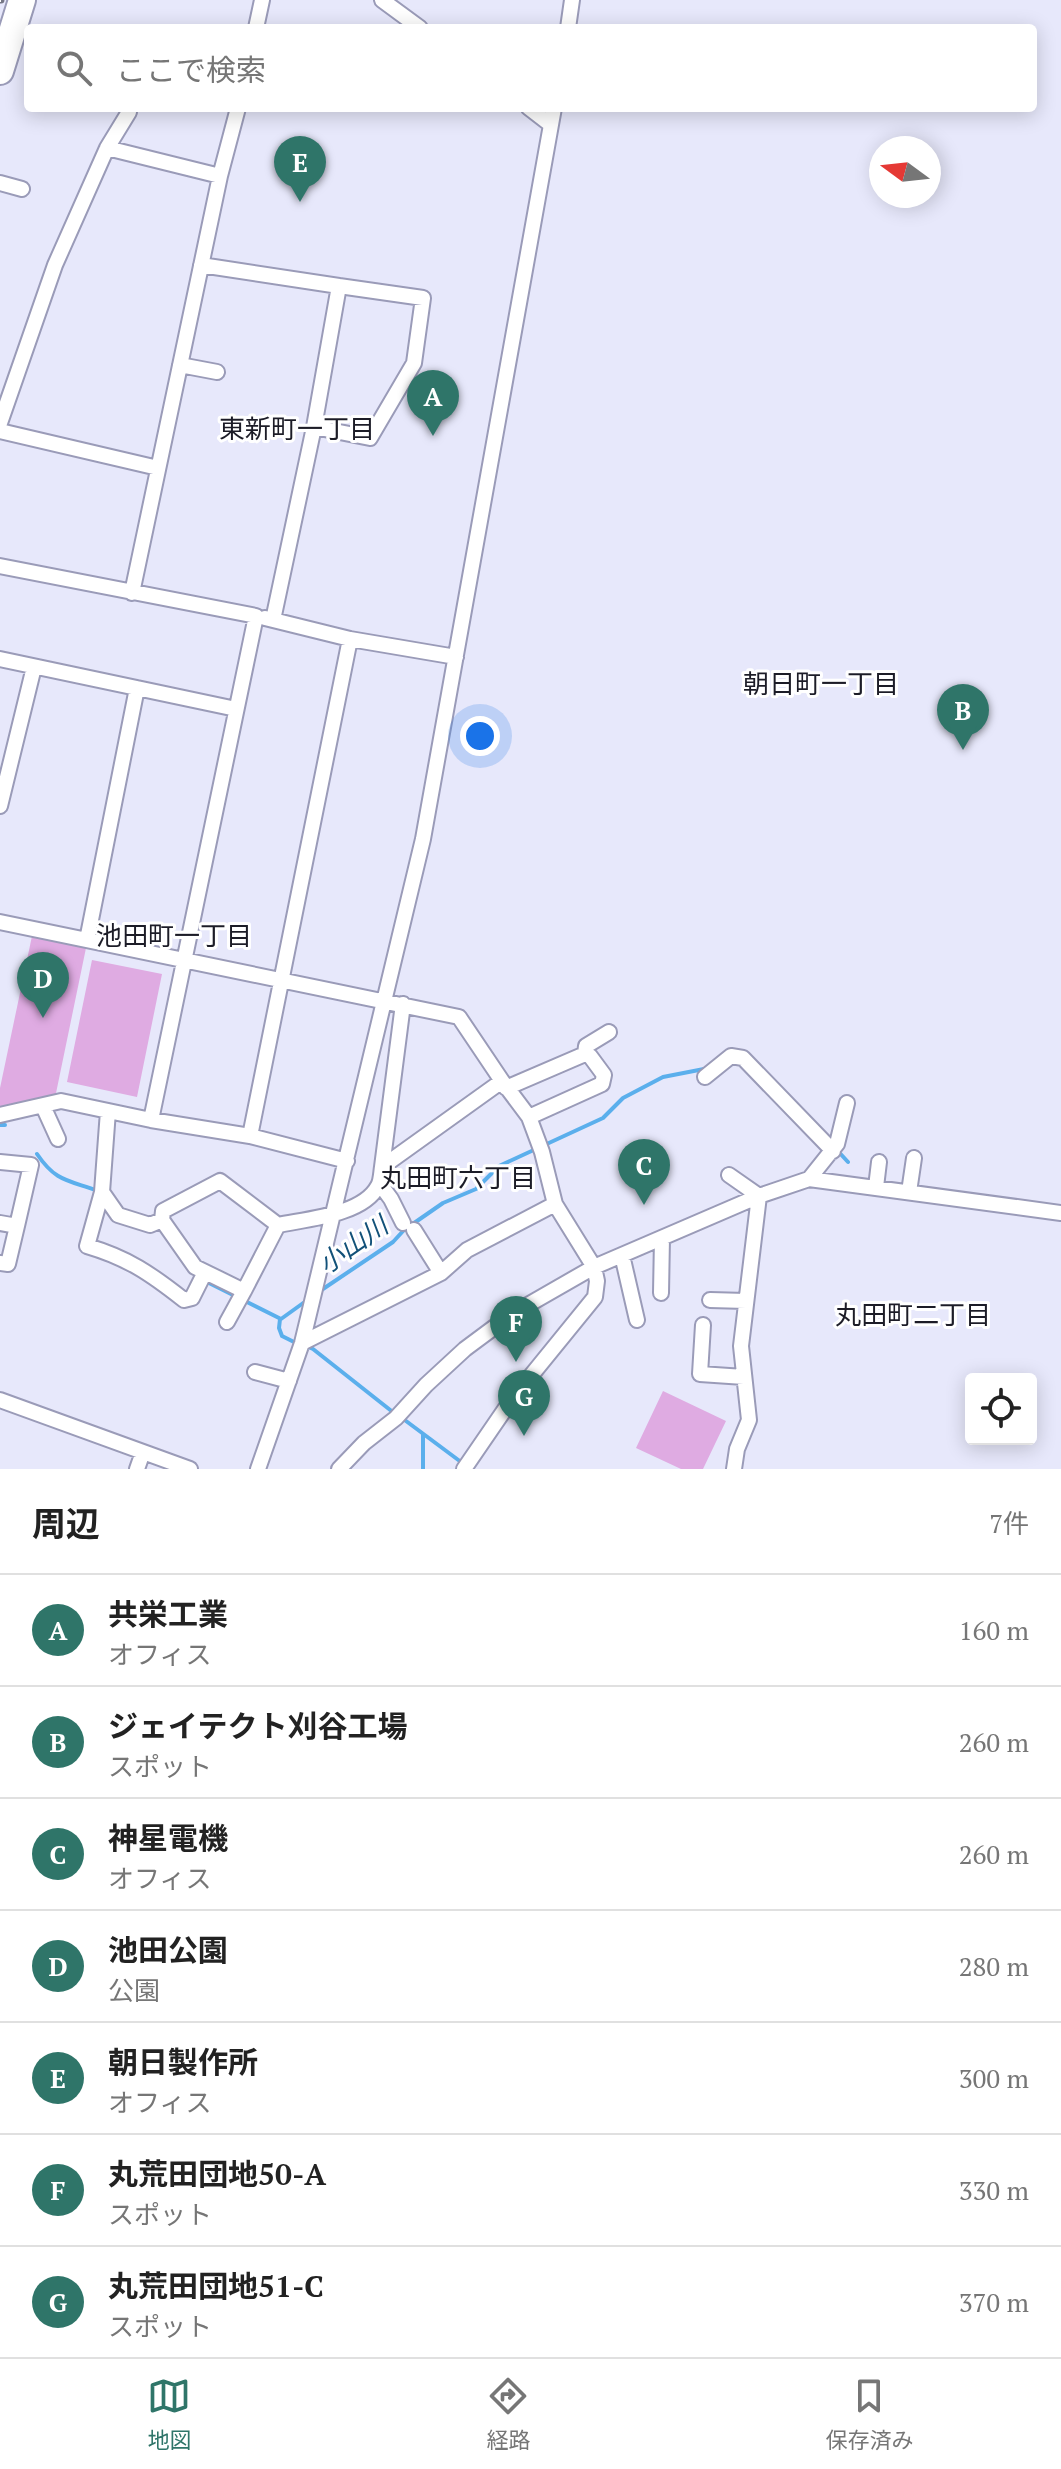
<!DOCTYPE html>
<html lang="ja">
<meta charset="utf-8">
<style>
:root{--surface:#fff;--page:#f2f2f2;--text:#222;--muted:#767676;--line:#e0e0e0;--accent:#2f7569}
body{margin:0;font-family:"PT Serif","Noto Sans JP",serif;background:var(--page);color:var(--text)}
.controls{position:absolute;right:24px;bottom:24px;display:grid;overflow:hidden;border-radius:8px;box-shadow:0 4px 20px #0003}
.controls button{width:72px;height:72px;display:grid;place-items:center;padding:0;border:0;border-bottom:2px solid var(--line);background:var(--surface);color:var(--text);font:40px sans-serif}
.compass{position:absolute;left:869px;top:136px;width:72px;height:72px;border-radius:50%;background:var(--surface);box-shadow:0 4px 20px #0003;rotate:285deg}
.you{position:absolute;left:480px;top:736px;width:28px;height:28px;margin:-20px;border:6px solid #fff;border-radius:50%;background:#1a73e8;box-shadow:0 0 0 12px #1a73e833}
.badge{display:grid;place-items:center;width:52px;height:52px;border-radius:50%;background:var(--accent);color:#fff;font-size:26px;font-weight:700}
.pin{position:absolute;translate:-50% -66px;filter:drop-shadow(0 2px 4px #0008)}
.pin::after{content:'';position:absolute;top:42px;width:28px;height:24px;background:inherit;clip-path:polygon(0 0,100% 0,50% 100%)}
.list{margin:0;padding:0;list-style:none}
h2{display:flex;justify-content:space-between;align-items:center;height:104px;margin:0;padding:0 32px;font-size:34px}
h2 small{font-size:26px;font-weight:400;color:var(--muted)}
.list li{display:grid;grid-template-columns:52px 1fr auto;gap:24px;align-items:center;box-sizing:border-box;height:112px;padding:0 32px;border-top:2px solid var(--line)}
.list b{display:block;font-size:30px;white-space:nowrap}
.list p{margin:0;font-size:26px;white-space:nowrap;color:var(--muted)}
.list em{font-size:26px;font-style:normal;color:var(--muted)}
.icon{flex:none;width:44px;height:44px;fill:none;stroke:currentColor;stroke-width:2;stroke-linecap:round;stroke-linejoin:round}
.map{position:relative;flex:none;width:1061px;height:1469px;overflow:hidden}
.search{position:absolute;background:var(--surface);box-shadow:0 4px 20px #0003;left:24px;right:24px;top:24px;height:88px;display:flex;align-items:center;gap:20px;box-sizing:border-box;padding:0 28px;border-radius:8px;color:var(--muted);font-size:30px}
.sheet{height:888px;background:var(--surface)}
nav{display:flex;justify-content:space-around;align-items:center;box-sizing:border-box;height:112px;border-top:2px solid var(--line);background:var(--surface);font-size:22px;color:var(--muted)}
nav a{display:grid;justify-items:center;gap:4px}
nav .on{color:var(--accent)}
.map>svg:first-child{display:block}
</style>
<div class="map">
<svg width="1061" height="1469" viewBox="0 0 1061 1469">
<rect width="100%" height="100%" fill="#e7e8fb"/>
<path fill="#dfabe2" d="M 32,936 L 86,948 L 55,1098 L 0,1109 L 0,1088 Z
M 92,960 L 162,974 L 137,1097 L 67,1082 Z
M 663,1391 L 726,1421 L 703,1469 L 681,1469 L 636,1448 Z"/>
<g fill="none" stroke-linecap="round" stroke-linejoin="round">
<path stroke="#5bafec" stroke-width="4" d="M 0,1125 L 5,1125
M 836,1149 L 848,1162
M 37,1154 C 56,1182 68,1180 98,1191
M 205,1281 L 237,1297
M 320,1291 L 393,1242 L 404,1230 L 443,1203 L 476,1189 L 499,1166 L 603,1118 L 623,1098 L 663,1077 L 704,1069
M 245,1301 L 281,1319 L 306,1301
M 280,1319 L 279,1328 L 282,1336 L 298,1344
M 306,1346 L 313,1349 L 394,1413
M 402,1418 L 461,1462
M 423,1435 L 423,1469"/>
<g stroke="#9a9bb8" stroke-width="18">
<path id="street" d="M 382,0 L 420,28
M 256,28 L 262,0
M 568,28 L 572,0
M 529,108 L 551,125
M 107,148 L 129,112
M 0,183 L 22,189
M 201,265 L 339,286 L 314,427 L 273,620
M 180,365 L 217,372
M 0,423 L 55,265 L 107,148 L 220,176
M 314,427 L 370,438 L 414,363 L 423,298 L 339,286
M 0,431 L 158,468
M 0,566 L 256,616 L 151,1120
M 132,593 L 220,176 L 238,108
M 265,618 L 350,639 L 456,657
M 0,659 L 236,709
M 0,806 L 34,667
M 0,922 L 459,1017 L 502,1081
M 87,940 L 137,688
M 585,1054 L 586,1046 L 609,1032
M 705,1077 L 731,1056 L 743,1058 L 833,1151
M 506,1088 L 585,1054 L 590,1056 L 604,1075 L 602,1084 L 529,1117
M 43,1106 L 58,1139
M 0,1115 L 61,1101 L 151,1120 L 250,1136 L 347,1161
M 250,1136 L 350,639
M 0,1162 L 31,1165 L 17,1226 L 0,1223
M 382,1167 L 403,1004
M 729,1175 L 759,1196
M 809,1179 L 1061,1213
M 380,1184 L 391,1199 L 403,1223
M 876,1187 L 879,1162
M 102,1192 L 108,1111
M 909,1192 L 914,1158
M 162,1220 L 150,1225 L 118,1215 L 102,1192 L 87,1246 C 128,1258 151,1274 184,1300 L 192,1298 L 205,1272
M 278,1225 L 244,1291 L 195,1267 L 162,1220 L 163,1211 L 220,1181 L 278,1225 C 307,1219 363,1215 378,1186 C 381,1181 381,1173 382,1167 L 502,1081 L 529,1117 L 542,1152 L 555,1204 L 594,1267 L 597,1281 L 595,1297 L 512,1399 L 464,1469
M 414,1230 L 441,1273
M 622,1255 L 637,1320
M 0,1263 L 8,1264 L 17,1226
M 661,1293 L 662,1238
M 710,1300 L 746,1301
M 227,1322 L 244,1291
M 703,1325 L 700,1374 L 744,1377
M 302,1343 L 441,1273 L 467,1250 L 555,1204
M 255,1372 L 289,1381
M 0,1400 L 190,1469
M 137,1469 L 143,1452
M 258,1469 L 302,1343 L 423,839 L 554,108
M 339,1469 L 364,1443 L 396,1418 L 426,1385 L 465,1349 L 512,1314 L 594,1267 L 759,1196 L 809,1179 L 837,1144 L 847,1103
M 734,1469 L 737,1449 L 749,1420 L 741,1346 L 759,1196"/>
</g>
<g stroke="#9a9bb8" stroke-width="30">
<path id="highway" d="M 0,71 L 22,0"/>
</g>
<use href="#street" stroke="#fff" stroke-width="14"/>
<use href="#highway" stroke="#fff" stroke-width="26"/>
<g stroke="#767785" stroke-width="7">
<path id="rail" d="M 0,0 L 1,0"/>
</g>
<use href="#rail" stroke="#fff" stroke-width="4" stroke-dasharray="12" stroke-linecap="butt"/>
</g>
<g text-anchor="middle" stroke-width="6" stroke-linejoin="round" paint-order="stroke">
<g font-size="26" fill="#1c1c27" stroke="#fff">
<text x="297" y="438">東新町一丁目</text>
<text x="821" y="693">朝日町一丁目</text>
<text x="174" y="945">池田町一丁目</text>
<text x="458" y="1187">丸田町六丁目</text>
<text x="913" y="1324">丸田町二丁目</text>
</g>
<g font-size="26" font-style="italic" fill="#125179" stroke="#fff">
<text transform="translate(353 1245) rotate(-35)" y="9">小山川</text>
</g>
</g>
</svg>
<div class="controls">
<button><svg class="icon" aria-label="locate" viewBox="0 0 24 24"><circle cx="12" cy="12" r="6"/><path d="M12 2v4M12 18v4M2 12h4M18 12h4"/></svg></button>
</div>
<svg class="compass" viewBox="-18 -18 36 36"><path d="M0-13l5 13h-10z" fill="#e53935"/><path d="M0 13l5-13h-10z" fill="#767676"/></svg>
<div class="you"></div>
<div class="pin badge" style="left:433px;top:436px">A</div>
<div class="pin badge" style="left:963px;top:750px">B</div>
<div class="pin badge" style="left:644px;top:1205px">C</div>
<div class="pin badge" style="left:43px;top:1018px">D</div>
<div class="pin badge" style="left:300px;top:202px">E</div>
<div class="pin badge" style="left:516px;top:1362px">F</div>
<div class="pin badge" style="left:524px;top:1436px">G</div>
<div class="search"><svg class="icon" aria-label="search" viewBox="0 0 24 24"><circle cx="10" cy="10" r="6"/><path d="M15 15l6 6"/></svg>ここで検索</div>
</div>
<section class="sheet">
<h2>周辺<small>7件</small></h2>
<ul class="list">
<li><span class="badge">A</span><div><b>共栄工業</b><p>オフィス</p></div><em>160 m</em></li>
<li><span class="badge">B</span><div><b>ジェイテクト刈谷工場</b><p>スポット</p></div><em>260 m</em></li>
<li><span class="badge">C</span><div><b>神星電機</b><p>オフィス</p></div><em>260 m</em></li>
<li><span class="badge">D</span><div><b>池田公園</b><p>公園</p></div><em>280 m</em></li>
<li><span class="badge">E</span><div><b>朝日製作所</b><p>オフィス</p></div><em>300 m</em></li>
<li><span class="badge">F</span><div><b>丸荒田団地50-A</b><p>スポット</p></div><em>330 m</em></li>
<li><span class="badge">G</span><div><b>丸荒田団地51-C</b><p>スポット</p></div><em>370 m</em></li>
</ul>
</section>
<nav>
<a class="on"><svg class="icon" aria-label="map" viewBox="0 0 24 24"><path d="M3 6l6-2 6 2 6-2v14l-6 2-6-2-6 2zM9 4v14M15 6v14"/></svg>地図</a>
<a><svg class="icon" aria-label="directions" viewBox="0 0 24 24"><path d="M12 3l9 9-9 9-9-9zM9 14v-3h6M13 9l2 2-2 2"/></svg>経路</a>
<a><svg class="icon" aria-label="saved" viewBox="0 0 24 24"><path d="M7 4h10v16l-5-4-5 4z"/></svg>保存済み</a>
</nav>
